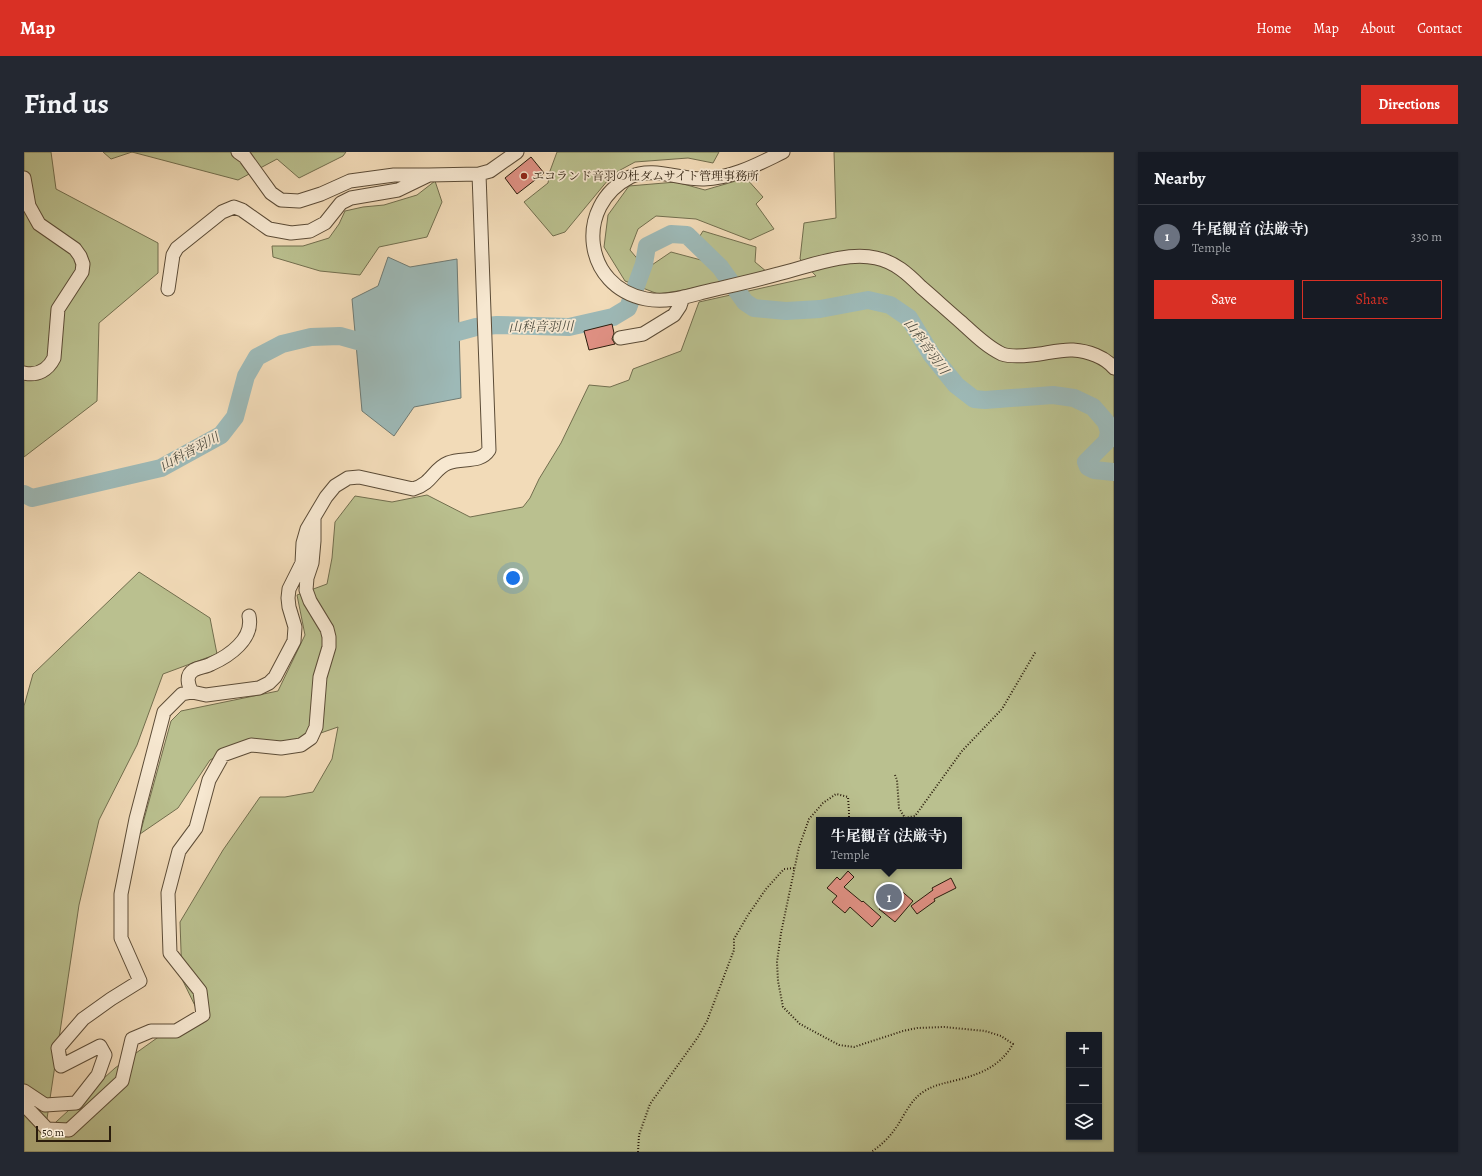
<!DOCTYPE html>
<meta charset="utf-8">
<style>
:root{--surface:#171b24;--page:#242831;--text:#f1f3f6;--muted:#9ea1a6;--line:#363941;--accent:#d93025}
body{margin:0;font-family:Alegreya,"Noto Serif JP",serif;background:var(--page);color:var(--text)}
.controls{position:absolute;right:12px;bottom:12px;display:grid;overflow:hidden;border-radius:0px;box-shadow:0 1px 3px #0004}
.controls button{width:36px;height:36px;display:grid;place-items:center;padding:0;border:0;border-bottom:1px solid var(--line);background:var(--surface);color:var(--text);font:20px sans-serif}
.scale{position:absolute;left:12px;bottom:10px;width:75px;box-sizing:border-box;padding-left:4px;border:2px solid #2a1c0c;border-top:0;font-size:11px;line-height:14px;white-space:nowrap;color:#2a1c0c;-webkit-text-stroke:3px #f7e8d1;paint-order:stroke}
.you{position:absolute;left:489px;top:426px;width:14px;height:14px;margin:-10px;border:3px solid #fff;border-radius:50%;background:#1a73e8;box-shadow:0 0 0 6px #1a73e833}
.badge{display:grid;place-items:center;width:26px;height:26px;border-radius:50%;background:var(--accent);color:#fff;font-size:13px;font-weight:700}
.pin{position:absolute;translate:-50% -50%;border:2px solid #fff;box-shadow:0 1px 4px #0006}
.popup{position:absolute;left:792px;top:665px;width:146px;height:52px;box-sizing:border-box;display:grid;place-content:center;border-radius:0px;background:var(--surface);filter:drop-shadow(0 1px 3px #0005);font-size:13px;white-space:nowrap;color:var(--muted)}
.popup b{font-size:15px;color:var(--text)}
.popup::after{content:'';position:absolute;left:50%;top:100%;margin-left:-8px;border:8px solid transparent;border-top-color:var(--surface)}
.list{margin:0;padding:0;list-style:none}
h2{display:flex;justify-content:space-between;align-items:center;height:52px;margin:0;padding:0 16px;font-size:17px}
h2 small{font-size:13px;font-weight:400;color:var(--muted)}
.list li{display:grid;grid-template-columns:26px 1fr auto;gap:12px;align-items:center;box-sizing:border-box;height:64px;padding:0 16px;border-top:1px solid var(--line)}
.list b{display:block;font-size:15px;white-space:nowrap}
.list p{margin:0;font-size:13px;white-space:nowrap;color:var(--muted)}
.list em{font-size:13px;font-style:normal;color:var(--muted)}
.actions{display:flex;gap:8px;padding:12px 16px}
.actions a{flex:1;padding:9px 0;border:1px solid var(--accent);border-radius:0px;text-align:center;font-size:14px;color:var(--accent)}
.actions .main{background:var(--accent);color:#fff}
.icon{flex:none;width:22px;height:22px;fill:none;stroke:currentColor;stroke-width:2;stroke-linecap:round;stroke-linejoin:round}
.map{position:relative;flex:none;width:1090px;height:1000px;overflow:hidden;border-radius:0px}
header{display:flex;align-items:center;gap:24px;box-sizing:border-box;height:56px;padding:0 20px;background:var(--accent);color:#fff}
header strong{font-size:19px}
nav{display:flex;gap:22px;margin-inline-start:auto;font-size:14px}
.intro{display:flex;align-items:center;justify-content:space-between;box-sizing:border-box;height:96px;padding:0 24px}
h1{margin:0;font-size:28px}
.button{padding:10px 18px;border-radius:0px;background:var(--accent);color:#fff;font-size:14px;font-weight:700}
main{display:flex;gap:24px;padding:0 24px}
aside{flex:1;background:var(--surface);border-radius:0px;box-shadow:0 1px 3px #0004}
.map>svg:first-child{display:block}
</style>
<header>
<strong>Map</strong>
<nav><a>Home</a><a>Map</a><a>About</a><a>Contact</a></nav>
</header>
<div class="intro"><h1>Find us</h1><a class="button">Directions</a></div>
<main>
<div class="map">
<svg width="1090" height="1000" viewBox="0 0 1090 1000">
<rect width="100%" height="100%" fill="#f2dbb8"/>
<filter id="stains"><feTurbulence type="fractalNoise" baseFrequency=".005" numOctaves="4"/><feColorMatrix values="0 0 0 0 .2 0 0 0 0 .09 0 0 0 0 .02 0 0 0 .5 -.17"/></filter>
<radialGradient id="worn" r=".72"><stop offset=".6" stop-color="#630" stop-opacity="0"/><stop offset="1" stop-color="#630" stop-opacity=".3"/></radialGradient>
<path fill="#bac08f" stroke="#726e4e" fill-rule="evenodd" d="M 0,0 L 27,0 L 32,37 L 134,91 L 134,121 L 75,171 L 73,249 L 0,305 Z
M 79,0 L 322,0 L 319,4 L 275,26 L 253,7 L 214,28 L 108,0 L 87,7 Z
M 533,0 L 695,0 L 689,11 L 664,6 L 611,10 L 589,22 L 541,80 L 529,84 L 500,50 L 524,31 L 526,19 Z
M 810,0 L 1090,0 L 1090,1000 L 0,1000 L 0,554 L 9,522 L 115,420 L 186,466 L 193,502 L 139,522 L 113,593 L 75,668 L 55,753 L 21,980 L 91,916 L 147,876 L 178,868 L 158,827 L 156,770 L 199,698 L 236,645 L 261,645 L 289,640 L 308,607 L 314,575 L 268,591 L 221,590 L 186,608 L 154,656 L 116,682 L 147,569 L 157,559 L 254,539 L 281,483 L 273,443 L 303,432 L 308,406 L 311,370 L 331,344 L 368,350 L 403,343 L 446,365 L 499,355 L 506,346 L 515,327 L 537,291 L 565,233 L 586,235 L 605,228 L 609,217 L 657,199 L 675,150 L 792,124 L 776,107 L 780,71 L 812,66 ZM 795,668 L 935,668 L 935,714 L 795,714 ZM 1045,883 L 1075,883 L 1075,985 L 1045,985 Z
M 722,26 L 739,45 L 732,52 L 750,77 L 726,88 L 672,67 L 632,64 L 614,77 L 606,98 L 622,117 L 647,100 L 677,108 L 690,116 L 693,106 L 674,87 L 679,79 L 732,95 L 731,110 L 743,120 L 660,138 L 634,142 L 601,129 L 580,95 L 584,63 L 605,34 L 652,30 L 681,38 Z
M 411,29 L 418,50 L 403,85 L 355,95 L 336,123 L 296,119 L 249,105 L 248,94 L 279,94 L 305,86 L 315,72 L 321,59 L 339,55 L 360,53 L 393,43 Z"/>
<path fill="#9db9b7" stroke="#6f7a73" d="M 364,105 L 386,115 L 433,107 L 437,246 L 390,255 L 370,284 L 338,259 L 328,147 L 354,134 Z"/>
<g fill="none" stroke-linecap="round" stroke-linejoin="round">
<path stroke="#9db9b7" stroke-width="18" d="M 414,190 L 430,181 L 452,175 L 473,173 L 545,175 L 589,165 L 604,156 L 620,112 L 623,94 L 647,82 L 663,83 L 696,115 L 721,150 L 730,156 L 762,159 L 796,157 L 844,148 L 866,153 L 885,166 L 907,202 L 932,233 L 950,247 L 961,248 L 1029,243 L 1050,246 L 1069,255 L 1082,270 L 1085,280 L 1083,289 L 1062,310 L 1064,315 L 1070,318 L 1090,320
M 0,342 L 8,346 L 137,316 L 197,283 L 211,265 L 222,224 L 233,205 L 258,192 L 287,185 L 316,184 L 355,195"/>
</g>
<path fill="#df9083" stroke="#2a1c0c" d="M 507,5 L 520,21 L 493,42 L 481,26 Z
M 588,172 L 590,181 L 588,187 L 591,192 L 565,198 L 560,179 Z
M 824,719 L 830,725 L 820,735 L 838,750 L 839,749 L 857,765 L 848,775 L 826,755 L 821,761 L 808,750 L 813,744 L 803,736 L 813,725 L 816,728 Z
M 927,726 L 932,736 L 910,747 L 911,749 L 893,762 L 887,754 L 909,738 L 908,736 Z
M 873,735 L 889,749 L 871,770 L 855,757 L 862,749 L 859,746 L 866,738 L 869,740 Z"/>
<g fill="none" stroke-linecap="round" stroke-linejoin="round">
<g stroke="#5c4c37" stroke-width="15">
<path id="minor" d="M 214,0 L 221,5 L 247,41 L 257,48 L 275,49 L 297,42 L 326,29 L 370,23 L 405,23 L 455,22 L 466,19 L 493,0
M 759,0 C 734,12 709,26 680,27 C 656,28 629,14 606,25 C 550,54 559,135 622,147 C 642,151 661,145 680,140 C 705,134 729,129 754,122 C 783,115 822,99 852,106 C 871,110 884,122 897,135 C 911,147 924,159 938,171 C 950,182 963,195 978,202 C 987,205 998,204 1007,203 C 1020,202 1037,197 1049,198 C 1064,199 1081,205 1090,216
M 0,26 L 5,54 L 15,72 L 51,97 L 56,104 L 59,112 L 58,120 L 34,157 L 30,206 C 24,218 14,224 0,221
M 144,137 L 149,103 L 153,96 L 198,60 L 210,55 L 218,58 L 245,77 L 267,81 L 286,79 L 301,71 L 317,51 L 327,46 L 374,38 L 405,23
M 596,186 L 619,182 L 650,163 L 656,154 L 659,145
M 225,464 C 230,487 205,504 187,512 C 182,515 175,515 170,518 C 161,523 164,533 168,540 L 182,543 L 235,536 L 245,531 L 251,525 L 270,489 L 271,475 L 265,455 L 264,446 L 265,437 L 278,411 L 279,391 L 283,377 L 302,345 L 311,334 L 324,326 L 335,325 L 389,337 C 409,331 409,317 424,311 C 438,305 456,312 465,298 L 455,22
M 0,939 L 21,953 L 52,951 L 74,923 L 81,903 L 76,894 L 37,914 L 34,896 L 59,867 L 87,847 L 116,829 L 97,786 L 97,742 L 112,667 L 140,560 L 158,542 L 168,540
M 0,948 L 5,958 L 23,977 L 45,978 L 98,929 L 108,887 L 127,879 L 152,879 L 179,863 L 176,839 L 146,801 L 144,741 L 155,699 L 172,676 L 185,628 L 199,603 L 227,593 L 257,596 L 277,593 L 287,586 L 292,575 L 296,525 L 305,495 L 305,485 L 303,477 L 286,449 L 282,438 L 283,426 L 288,411 L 290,389 L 290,367"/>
</g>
<path stroke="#2a1c0c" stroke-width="2" stroke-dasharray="1 2" stroke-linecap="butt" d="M 871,623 L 873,628 L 875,656 L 881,666 L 891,664 L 938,599 L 978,557 L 1012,499
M 825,668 L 825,660 L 824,645 L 812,642 L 799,651 L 785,667 L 775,695 L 757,781 L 753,810 L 754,829 L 759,855 L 776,872 L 815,893 L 830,895 L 879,879 L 893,876 L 920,875 L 961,879 L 977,884 L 989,892 C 977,913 959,921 937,927 C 923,931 911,932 899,940 C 889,947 884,956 878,966 C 871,979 860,992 847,1000
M 614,1000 L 615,983 L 626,952 L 674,885 L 683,869 L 710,798 L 710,787 L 724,763 L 742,737 L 760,717 L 771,716"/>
<use href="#minor" stroke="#f7e8d1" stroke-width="13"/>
</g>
<circle fill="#8f2418" stroke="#f7e8d1" stroke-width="1.5" cx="500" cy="24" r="4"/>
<g text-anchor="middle" stroke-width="3.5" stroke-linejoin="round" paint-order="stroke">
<g font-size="12" fill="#2a1c0c" stroke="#f7e8d1" text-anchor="start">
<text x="508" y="28">エコランド音羽の杜ダムサイト管理事務所</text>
</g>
<g font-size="13" font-style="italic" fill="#4c4b3f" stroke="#f7e8d1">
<text transform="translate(517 174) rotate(-1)" y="5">山科音羽川</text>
<text transform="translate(903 194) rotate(54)" y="5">山科音羽川</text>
<text transform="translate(165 299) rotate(-28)" y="5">山科音羽川</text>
</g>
</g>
<rect width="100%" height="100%" filter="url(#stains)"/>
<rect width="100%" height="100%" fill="url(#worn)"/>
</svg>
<div class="controls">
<button>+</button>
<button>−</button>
<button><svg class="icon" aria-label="layers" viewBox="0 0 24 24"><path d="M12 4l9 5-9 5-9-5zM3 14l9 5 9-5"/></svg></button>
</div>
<div class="scale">50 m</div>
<div class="you"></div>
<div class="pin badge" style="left:865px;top:745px;background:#6b7280">1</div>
<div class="popup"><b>牛尾観音 (法厳寺)</b>Temple</div>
</div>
<aside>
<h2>Nearby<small></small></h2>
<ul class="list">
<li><span class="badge" style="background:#6b7280">1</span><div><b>牛尾観音 (法厳寺)</b><p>Temple</p></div><em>330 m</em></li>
</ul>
<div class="actions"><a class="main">Save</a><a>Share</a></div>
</aside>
</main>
